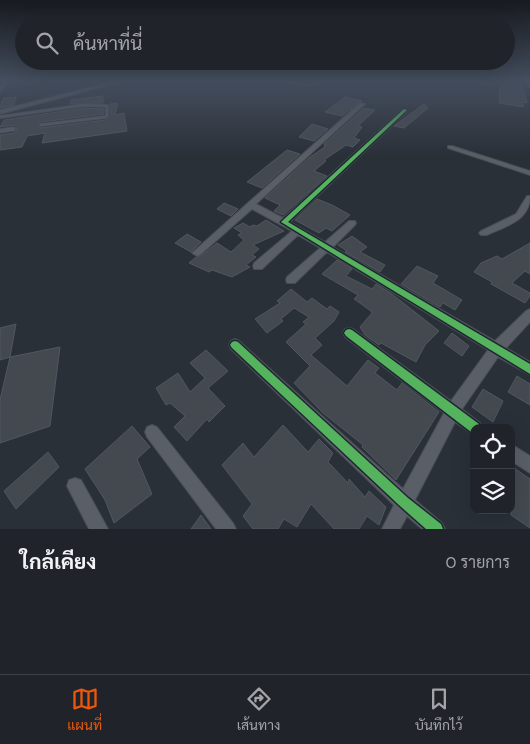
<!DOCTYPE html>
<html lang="th">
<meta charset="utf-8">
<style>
:root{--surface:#20242a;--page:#2d3036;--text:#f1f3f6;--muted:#a2a4a8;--line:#3d4147;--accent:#ea580c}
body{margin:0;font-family:"DM Sans",Sarabun,sans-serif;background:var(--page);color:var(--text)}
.controls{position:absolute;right:15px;bottom:15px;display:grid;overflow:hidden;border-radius:10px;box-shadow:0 5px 20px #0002}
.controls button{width:45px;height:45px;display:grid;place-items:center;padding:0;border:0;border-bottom:1px solid var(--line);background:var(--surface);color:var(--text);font:25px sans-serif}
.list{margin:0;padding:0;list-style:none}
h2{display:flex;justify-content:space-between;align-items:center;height:65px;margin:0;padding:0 20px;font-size:21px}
h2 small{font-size:16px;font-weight:400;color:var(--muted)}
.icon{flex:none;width:28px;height:28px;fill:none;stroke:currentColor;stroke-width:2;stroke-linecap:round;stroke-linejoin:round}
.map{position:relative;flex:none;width:530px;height:529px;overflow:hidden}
.search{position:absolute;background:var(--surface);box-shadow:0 5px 20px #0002;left:15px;right:15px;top:15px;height:55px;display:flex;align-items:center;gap:12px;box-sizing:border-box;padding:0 18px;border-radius:28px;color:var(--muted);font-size:19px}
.sheet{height:145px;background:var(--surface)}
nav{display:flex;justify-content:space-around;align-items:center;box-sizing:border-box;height:70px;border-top:1px solid var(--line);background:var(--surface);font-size:14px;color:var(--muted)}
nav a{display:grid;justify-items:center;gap:2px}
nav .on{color:var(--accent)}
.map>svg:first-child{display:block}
</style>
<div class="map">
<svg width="530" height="529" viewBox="0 0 530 529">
<rect width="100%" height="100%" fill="#2a3038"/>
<path fill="#444950" stroke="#52575f" d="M 509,82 L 522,84 L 527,103 L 523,102 L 523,107 L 499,103 L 500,84 L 509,85 Z
M 103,96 L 103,103 L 70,104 L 71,100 Z
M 16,97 L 14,105 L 0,108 L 3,98 Z
M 345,97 L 362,101 L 359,102 L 342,116 L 325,112 Z
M 118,103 L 115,115 L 124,113 L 127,131 L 42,143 L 45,133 L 27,136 L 22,147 L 0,150 L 0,135 L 14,133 L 17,129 L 14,125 L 0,127 L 4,120 L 84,108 L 104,109 L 104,114 L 41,122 L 38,126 L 41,128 L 105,120 L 110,117 L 110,104 Z
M 424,104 L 428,108 L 404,128 L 394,126 Z
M 364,108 L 375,110 L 358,126 L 362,127 L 354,138 L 360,140 L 353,147 L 346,145 L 324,160 L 326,161 L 314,171 L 327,176 L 283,215 L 274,211 L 280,205 L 265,198 L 310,157 L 325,147 L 324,146 L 326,145 L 324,144 Z
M 312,124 L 328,129 L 314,141 L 299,137 Z
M 287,150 L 300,154 L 262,188 L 247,182 Z
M 317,199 L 332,205 L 350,215 L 332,231 L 326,228 L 319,233 L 295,220 Z
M 224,203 L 238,209 L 231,216 L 217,209 Z
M 266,220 L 284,231 L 253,245 L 259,249 L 252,255 L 256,257 L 246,265 L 250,267 L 232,277 L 212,270 L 209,272 L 189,263 L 196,257 L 201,256 L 217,243 L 231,252 L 244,240 L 238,235 L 242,233 L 234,228 L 243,223 L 250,227 L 253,225 L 257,226 Z
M 187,234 L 201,242 L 191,252 L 175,243 Z
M 352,236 L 367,247 L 360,252 L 385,265 L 380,272 L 345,252 L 347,251 L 338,245 Z
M 530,243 L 530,274 L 525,271 L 512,283 L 530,293 L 530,296 L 525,303 L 491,284 L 492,282 L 474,272 L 481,263 L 497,256 L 502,259 Z
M 337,260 L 352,269 L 346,276 L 372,289 L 376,284 L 392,294 L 439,331 L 425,345 L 416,362 L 381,343 L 379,345 L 365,335 L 360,327 L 372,313 L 371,311 L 354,299 L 358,295 L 322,274 Z
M 417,266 L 438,276 L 433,283 L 462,300 L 455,310 L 443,303 L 440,307 L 401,284 Z
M 291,289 L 307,302 L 312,298 L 327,309 L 330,306 L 339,312 L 334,321 L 315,338 L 322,345 L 311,355 L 347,386 L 368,360 L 379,368 L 375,373 L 397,390 L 402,383 L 439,412 L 396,480 L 362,447 L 363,445 L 323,413 L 294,383 L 310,366 L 286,342 L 306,324 L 303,322 L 309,317 L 294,308 L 281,319 L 283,321 L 267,333 L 255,319 L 280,303 L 277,301 Z
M 16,324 L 10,357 L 0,360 L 0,328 Z
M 452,333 L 469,346 L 462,356 L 444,343 Z
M 60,347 L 50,426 L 0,443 L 0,400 L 10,357 Z
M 206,350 L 228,371 L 208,388 L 225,406 L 209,422 L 207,419 L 187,441 L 174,427 L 185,416 L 170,403 L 166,405 L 156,388 L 178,373 L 190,392 L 205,378 L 190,363 Z
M 517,376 L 530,384 L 530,405 L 508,392 Z
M 483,389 L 503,401 L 493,422 L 472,407 Z
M 283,425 L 308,452 L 319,439 L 333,453 L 328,462 L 348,483 L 349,479 L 365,497 L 369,491 L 386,507 L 379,525 L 367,516 L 359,529 L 334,529 L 311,504 L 297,527 L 284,519 L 278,529 L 253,529 L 243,516 L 252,504 L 222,465 L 243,443 L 254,457 Z
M 132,426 L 150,447 L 137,459 L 152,494 L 114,523 L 105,500 L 85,469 Z
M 48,452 L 59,467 L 16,509 L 4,491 Z
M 511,466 L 530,479 L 530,528 L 511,515 Z
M 201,515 L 211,529 L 191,529 Z"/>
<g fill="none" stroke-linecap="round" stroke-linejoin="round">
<g stroke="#484c53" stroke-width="4">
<path id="lane-far1" d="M 0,117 L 84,105 L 107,106 L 107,116 L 105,117 L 41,125
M 5,130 L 14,129"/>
</g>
<g stroke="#484c53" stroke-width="5.5">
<path id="lane" d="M 0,131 L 13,129"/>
</g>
<g stroke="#484c53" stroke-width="2">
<path id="street" d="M 116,81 L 123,81 L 0,114 L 0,110 Z
M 289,81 L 305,84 L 328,81 L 305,86 L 289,83 Z
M 470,81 L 481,81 L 495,84 L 493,85 Z
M 527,81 L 530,81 L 530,87 L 528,86 Z
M 360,103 L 365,104 L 256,204 L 283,218 L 403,109 L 407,109 L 407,111 L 290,222 L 325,242 L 349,221 L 355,221 L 356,223 L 355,225 L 333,247 L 495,341 L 526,311 L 530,309 L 530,322 L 506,348 L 530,362 L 530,375 L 498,357 L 462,409 L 480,423 L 482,428 L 474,428 L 474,435 L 455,422 L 415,500 L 442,523 L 445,529 L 422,529 L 407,516 L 400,529 L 382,529 L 394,505 L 231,349 L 229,345 L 231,341 L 235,339 L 239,341 L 403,489 L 444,413 L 345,337 L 343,333 L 345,329 L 349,328 L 353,329 L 451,401 L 488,350 L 327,252 L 295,283 L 287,283 L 286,280 L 287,277 L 320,248 L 298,235 L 262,269 L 254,269 L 253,266 L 254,263 L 292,231 L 252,209 L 200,255 L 197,256 L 192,253 Z
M 448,146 L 452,146 L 530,171 L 530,175 L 448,148 Z
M 527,196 L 530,196 C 530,221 506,226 487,235 L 481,235 L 479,233 L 481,231 L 516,214 Z
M 152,425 L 157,427 L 233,523 L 236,529 L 216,529 L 147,437 L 145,432 L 147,427 Z
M 511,444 L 530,456 L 530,473 L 511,461 Z
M 75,478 L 81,480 L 108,529 L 89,529 L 67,486 L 69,480 Z"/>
</g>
<g stroke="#484c55" stroke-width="3">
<path id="primary" d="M 3,81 L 10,81 L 0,91 L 0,85 Z"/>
</g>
<use href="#lane-far1" stroke="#5a5e66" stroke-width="2.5"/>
<use href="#lane" stroke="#5a5e66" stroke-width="4"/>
<use href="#street" fill="#5a5e66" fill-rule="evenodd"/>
<use href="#primary" fill="#5c6168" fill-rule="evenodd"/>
<g stroke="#1d2633" stroke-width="3">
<path id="cycleway" d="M 404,109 L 407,110 L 288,222 L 530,364 L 530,374 L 281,222 Z
M 349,329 L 352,330 L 479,424 L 480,428 L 474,428 L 474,433 L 471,432 L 346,336 L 344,333 L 346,330 Z
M 235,341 L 238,342 L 408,498 L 441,524 L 443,529 L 426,529 L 400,506 L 232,348 L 230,345 L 232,342 Z"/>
</g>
<use href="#cycleway" fill="#56b35d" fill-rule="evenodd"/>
</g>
<linearGradient id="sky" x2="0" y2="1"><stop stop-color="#171a1f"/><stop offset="0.52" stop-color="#444e5e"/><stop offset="1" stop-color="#444e5e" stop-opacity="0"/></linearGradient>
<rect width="530" height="155" fill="url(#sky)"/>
</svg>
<div class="controls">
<button><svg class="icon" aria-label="locate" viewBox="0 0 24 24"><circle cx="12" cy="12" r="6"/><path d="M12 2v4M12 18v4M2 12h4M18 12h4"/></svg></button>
<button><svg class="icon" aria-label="layers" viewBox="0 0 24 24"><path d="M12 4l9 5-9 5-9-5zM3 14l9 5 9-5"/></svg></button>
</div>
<div class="search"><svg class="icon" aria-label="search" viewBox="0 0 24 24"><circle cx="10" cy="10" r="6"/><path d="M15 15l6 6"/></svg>ค้นหาที่นี่</div>
</div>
<section class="sheet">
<h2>ใกล้เคียง<small>0 รายการ</small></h2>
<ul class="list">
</ul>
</section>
<nav>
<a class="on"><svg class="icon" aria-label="map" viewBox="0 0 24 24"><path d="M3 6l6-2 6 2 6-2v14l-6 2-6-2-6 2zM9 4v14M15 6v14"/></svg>แผนที่</a>
<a><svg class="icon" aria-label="directions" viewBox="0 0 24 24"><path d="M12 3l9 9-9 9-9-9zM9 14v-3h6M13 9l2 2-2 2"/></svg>เส้นทาง</a>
<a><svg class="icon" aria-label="saved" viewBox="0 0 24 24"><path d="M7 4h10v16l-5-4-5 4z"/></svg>บันทึกไว้</a>
</nav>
